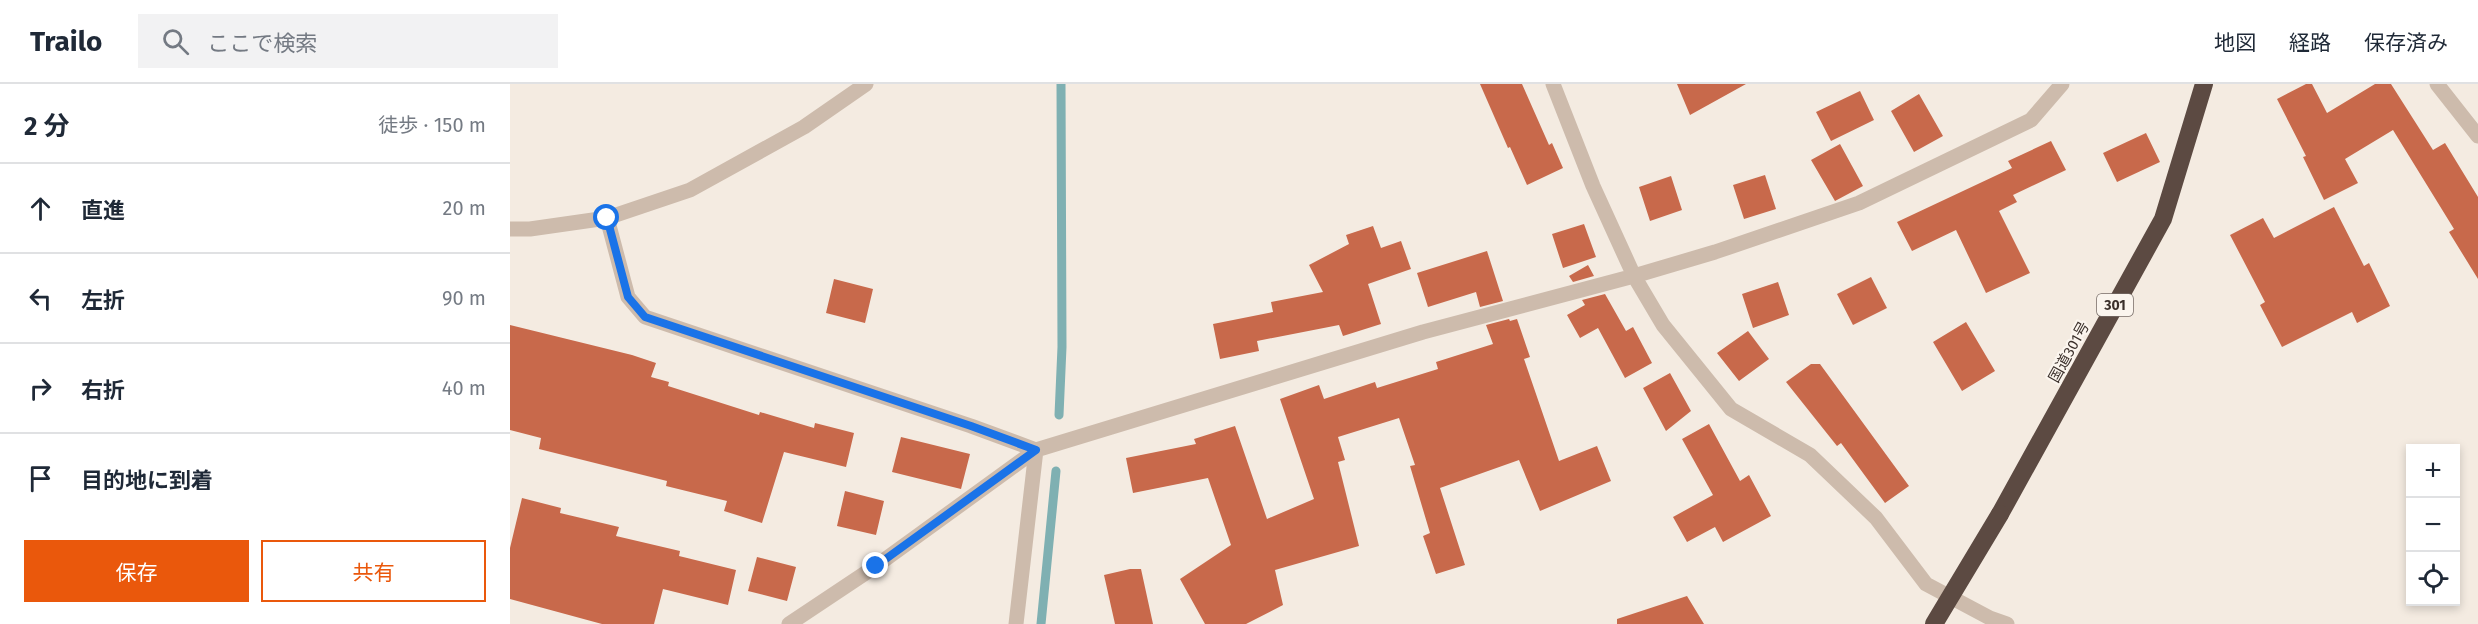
<!DOCTYPE html>
<html lang="ja">
<meta charset="utf-8">
<style>
:root{--surface:#fff;--page:#f2f2f3;--text:#1f2937;--muted:#747a83;--line:#e0e1e3;--accent:#ea580c}
body{margin:0;font-family:"Fira Sans","Noto Sans JP",sans-serif;background:var(--page);color:var(--text)}
.controls{position:absolute;right:18px;bottom:18px;display:grid;overflow:hidden;border-radius:0px;box-shadow:0 3px 9px #0003}
.controls button{width:54px;height:54px;display:grid;place-items:center;padding:0;border:0;border-bottom:2px solid var(--line);background:var(--surface);color:var(--text);font:30px sans-serif}
.stop{position:absolute;width:18px;height:18px;margin:-14px;border:4px solid #1a73e8;border-radius:50%;background:#fff}
.stop.end{background:#1a73e8;border-color:#fff;box-shadow:0 2px 6px #0008}
.list{margin:0;padding:0;list-style:none}
h2{display:flex;justify-content:space-between;align-items:center;height:78px;margin:0;padding:0 24px;font-size:26px}
h2 small{font-size:20px;font-weight:400;color:var(--muted)}
.list li{display:grid;grid-template-columns:39px 1fr auto;gap:18px;align-items:center;box-sizing:border-box;height:90px;padding:0 24px;border-top:2px solid var(--line)}
.list b{display:block;font-size:22px;white-space:nowrap}
.list em{font-size:20px;font-style:normal;color:var(--muted)}
.actions{display:flex;gap:12px;padding:18px 24px}
.actions a{flex:1;padding:14px 0;border:2px solid var(--accent);border-radius:0px;text-align:center;font-size:21px;color:var(--accent)}
.actions .main{background:var(--accent);color:#fff}
.icon{flex:none;width:33px;height:33px;fill:none;stroke:currentColor;stroke-width:2;stroke-linecap:round;stroke-linejoin:round}
.map{position:relative;flex:none;width:1968px;height:540px;overflow:hidden}
header{display:flex;align-items:center;gap:36px;box-sizing:border-box;height:84px;padding:0 30px;background:var(--surface);border-bottom:2px solid var(--line)}
header strong{font-size:28px}
nav{display:flex;gap:33px;margin-inline-start:auto;font-size:21px}
.search{width:420px;height:54px;background:var(--page);display:flex;align-items:center;gap:15px;box-sizing:border-box;padding:0 21px;border-radius:0px;color:var(--muted);font-size:22px}
main{display:flex}
aside{flex:1;background:var(--surface)}
.map>svg:first-child{display:block}
</style>
<header>
<strong>Trailo</strong>
<div class="search"><svg class="icon" aria-label="search" viewBox="0 0 24 24"><circle cx="10" cy="10" r="6"/><path d="M15 15l6 6"/></svg>ここで検索</div>
<nav><a>地図</a><a>経路</a><a>保存済み</a></nav>
</header>
<main>
<aside>
<h2>2 分<small>徒歩 · 150 m</small></h2>
<ul class="list">
<li><svg class="icon" aria-label="ahead" viewBox="0 0 24 24"><path d="M12 20V5M6 11l6-6 6 6"/></svg><div><b>直進</b></div><em>20 m</em></li>
<li><svg class="icon" aria-label="left" viewBox="0 0 24 24"><path d="M17 20v-9H6M10 6l-5 5 5 5"/></svg><div><b>左折</b></div><em>90 m</em></li>
<li><svg class="icon" aria-label="right" viewBox="0 0 24 24"><path d="M7 20v-9h11M14 6l5 5-5 5"/></svg><div><b>右折</b></div><em>40 m</em></li>
<li><svg class="icon" aria-label="arrive" viewBox="0 0 24 24"><path d="M6 21V4h12l-3 4 3 4H6"/></svg><div><b>目的地に到着</b></div></li>
</ul>
<div class="actions"><a class="main">保存</a><a>共有</a></div>
</aside>
<div class="map">
<svg width="1968" height="540" viewBox="0 0 1968 540">
<rect width="100%" height="100%" fill="#f4ebe1"/>
<g fill="none" stroke-linecap="round" stroke-linejoin="round">
<path stroke="#7fb0b2" stroke-width="9" d="M 549,331 L 552,263 L 551,0
M 531,540 L 546,387"/>
</g>
<path fill="#c8694b" d="M 970,0 L 1012,0 L 1039,61 L 1042,59 L 1053,84 L 1017,101 L 1000,63 L 998,64 Z
M 1167,0 L 1236,0 L 1180,31 Z
M 1796,0 L 1802,0 L 1817,29 L 1865,0 L 1881,0 L 1923,66 L 1935,59 L 1968,113 L 1968,195 L 1939,148 L 1944,145 L 1883,46 L 1835,75 L 1848,99 L 1814,116 L 1793,73 L 1796,72 L 1767,15 Z
M 1350,7 L 1364,36 L 1321,57 L 1306,28 Z
M 1409,10 L 1433,52 L 1404,68 L 1381,27 Z
M 1636,49 L 1650,78 L 1607,98 L 1593,69 Z
M 1541,57 L 1556,86 L 1503,111 L 1507,118 L 1489,127 L 1520,189 L 1476,209 L 1446,146 L 1402,167 L 1387,138 L 1502,84 L 1498,77 Z
M 1330,60 L 1353,102 L 1325,117 L 1301,76 Z
M 1255,91 L 1266,125 L 1234,135 L 1223,101 Z
M 1161,92 L 1172,126 L 1140,137 L 1129,103 Z
M 1824,123 L 1854,182 L 1859,179 L 1880,222 L 1847,239 L 1842,228 L 1772,263 L 1750,221 L 1755,218 L 1720,151 L 1753,134 L 1764,154 Z
M 1074,140 L 1086,173 L 1053,184 L 1042,150 Z
M 863,142 L 871,164 L 891,157 L 901,185 L 858,200 L 871,240 L 833,252 L 829,241 L 747,257 L 749,267 L 710,275 L 703,240 L 763,228 L 761,218 L 813,208 L 799,181 L 839,160 L 836,151 Z
M 977,167 L 993,217 L 970,223 L 966,208 L 918,223 L 907,189 Z
M 1078,181 L 1084,192 L 1063,198 L 1059,192 Z
M 1361,193 L 1377,224 L 1343,241 L 1327,210 Z
M 324,195 L 363,205 L 355,239 L 316,229 Z
M 1268,198 L 1279,231 L 1243,244 L 1232,210 Z
M 1095,210 L 1116,247 L 1123,243 L 1142,279 L 1115,294 L 1088,244 L 1070,254 L 1057,231 L 1075,221 L 1072,216 Z
M 999,235 L 1000,237 L 1007,235 L 1020,273 L 1014,275 L 1049,377 L 1087,362 L 1101,397 L 1030,427 L 1009,376 L 930,404 L 955,481 L 926,490 L 913,452 L 920,449 L 900,382 L 905,381 L 889,334 L 828,353 L 835,376 L 828,378 L 849,462 L 765,486 L 773,521 L 736,540 L 695,540 L 670,495 L 721,461 L 698,394 L 623,409 L 616,374 L 686,360 L 684,355 L 725,342 L 757,435 L 804,415 L 770,315 L 809,301 L 814,315 L 865,298 L 867,304 L 928,285 L 926,278 L 983,260 L 976,241 Z
M 1456,238 L 1485,287 L 1452,307 L 1423,258 Z
M 0,241 L 122,271 L 146,279 L 141,293 L 159,298 L 158,302 L 249,331 L 250,328 L 304,344 L 305,339 L 344,349 L 336,383 L 274,368 L 252,439 L 214,427 L 217,417 L 156,402 L 157,397 L 29,365 L 31,354 L 0,346 Z
M 1238,247 L 1259,275 L 1229,297 L 1207,269 Z
M 1301,280 L 1310,280 L 1399,402 L 1375,419 L 1331,359 L 1327,362 L 1276,298 Z
M 1160,289 L 1181,327 L 1156,347 L 1133,304 Z
M 1199,340 L 1230,397 L 1239,391 L 1261,432 L 1213,458 L 1205,443 L 1177,458 L 1163,433 L 1203,411 L 1172,355 Z
M 391,353 L 460,370 L 451,405 L 382,388 Z
M 335,407 L 374,417 L 366,451 L 327,442 Z
M 12,414 L 51,424 L 50,429 L 109,443 L 106,452 L 170,467 L 169,472 L 226,486 L 218,521 L 153,505 L 144,540 L 92,540 L 0,515 L 0,464 Z
M 247,473 L 286,483 L 277,517 L 238,507 Z
M 620,485 L 631,485 L 643,540 L 605,540 L 594,491 Z
M 1177,512 L 1194,540 L 1107,540 L 1107,535 Z"/>
<g fill="none" stroke-linecap="round" stroke-linejoin="round">
<path stroke="#cdbbac" stroke-width="15" d="M 1043,0 L 1083,102 L 1124,192 L 1153,241 L 1221,325 L 1300,371 L 1366,434 L 1416,500 L 1480,534 L 1497,540
M 1927,0 L 1968,52
M 97,134 L 118,213 L 135,233 L 461,342 L 526,366
M 0,145 L 20,145 L 97,134 L 180,106 L 294,43 L 356,0
M 279,540 L 366,482 L 526,366 L 913,248 L 1124,192 L 1205,168 L 1349,119 L 1521,36 L 1552,0
M 506,540 L 526,366"/>
<path stroke="#5c4a42" stroke-width="18" d="M 1490,430 L 1653,135 L 1694,0"/>
<path stroke="#5c4a42" stroke-width="18" d="M 1424,540 L 1490,430"/>
</g>
<g fill="none" stroke-linecap="round" stroke-linejoin="round">
<path stroke="#1a73e8" stroke-width="8" d="M 97,134 L 118,213 L 135,233 L 461,342 L 526,366 L 366,482"/>
</g>
<g text-anchor="middle" stroke-width="4.5" stroke-linejoin="round" paint-order="stroke">
<rect fill="#fbf5ee" stroke="#756b66" stroke-width="1.5" x="1587" y="210" width="36" height="22" rx="4.5"/>
<g font-size="14" font-weight="bold" fill="#3b302b">
<text x="1605" y="226">301</text>
</g>
<g font-size="15" fill="#3b302b" stroke="#fbf5ee">
<text transform="translate(1559 268) rotate(-61)" y="5">国道301号</text>
</g>
</g>
</svg>
<div class="controls">
<button>+</button>
<button>−</button>
<button><svg class="icon" aria-label="locate" viewBox="0 0 24 24"><circle cx="12" cy="12" r="6"/><path d="M12 2v4M12 18v4M2 12h4M18 12h4"/></svg></button>
</div>
<div class="stop" style="left:97px;top:134px"></div>
<div class="stop end" style="left:366px;top:482px"></div>
</div>
</main>
